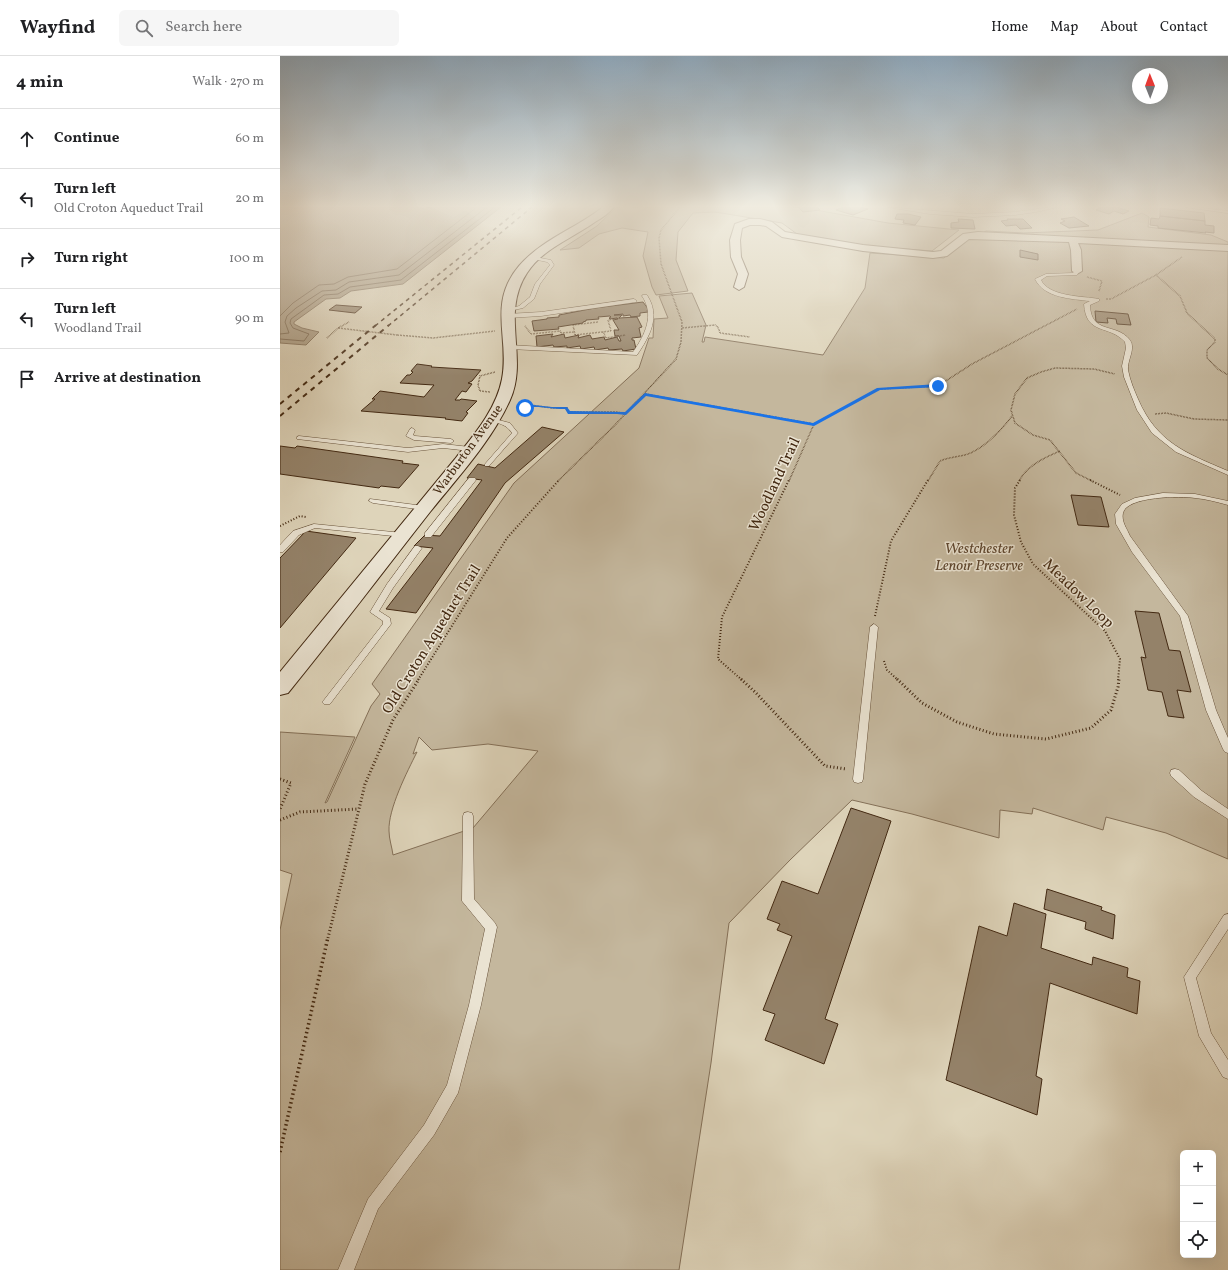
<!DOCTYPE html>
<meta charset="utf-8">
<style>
:root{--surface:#fff;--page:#f6f6f6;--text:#202124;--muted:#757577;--line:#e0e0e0}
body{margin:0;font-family:Vollkorn,serif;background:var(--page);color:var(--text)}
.controls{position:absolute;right:12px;bottom:12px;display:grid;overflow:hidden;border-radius:6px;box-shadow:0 4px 16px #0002}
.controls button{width:36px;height:36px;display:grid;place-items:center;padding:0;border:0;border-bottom:1px solid var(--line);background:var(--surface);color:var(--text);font:20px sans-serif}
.compass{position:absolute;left:852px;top:12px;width:36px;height:36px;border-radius:50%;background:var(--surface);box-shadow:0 4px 16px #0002;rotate:359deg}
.stop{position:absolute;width:12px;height:12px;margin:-9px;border:3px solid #1a73e8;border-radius:50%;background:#fff}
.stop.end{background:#1a73e8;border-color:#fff;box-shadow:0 1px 4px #0008}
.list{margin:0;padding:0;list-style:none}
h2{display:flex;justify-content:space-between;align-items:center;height:52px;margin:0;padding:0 16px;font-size:17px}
h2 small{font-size:13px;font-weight:400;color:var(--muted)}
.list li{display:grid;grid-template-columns:26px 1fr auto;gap:12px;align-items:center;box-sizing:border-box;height:60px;padding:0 16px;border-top:1px solid var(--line)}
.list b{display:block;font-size:15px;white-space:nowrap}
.list p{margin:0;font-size:13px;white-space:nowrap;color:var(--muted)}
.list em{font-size:13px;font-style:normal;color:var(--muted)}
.icon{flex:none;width:22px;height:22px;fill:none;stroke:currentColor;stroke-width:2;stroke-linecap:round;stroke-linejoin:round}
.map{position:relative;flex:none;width:948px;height:1214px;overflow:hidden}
header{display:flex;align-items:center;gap:24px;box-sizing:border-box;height:56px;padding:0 20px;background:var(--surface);border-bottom:1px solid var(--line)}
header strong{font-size:19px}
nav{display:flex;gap:22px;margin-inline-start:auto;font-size:14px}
.search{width:280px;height:36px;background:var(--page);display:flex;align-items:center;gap:10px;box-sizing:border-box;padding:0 14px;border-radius:6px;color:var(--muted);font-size:15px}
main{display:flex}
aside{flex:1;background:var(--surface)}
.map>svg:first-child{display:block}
</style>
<header>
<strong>Wayfind</strong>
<div class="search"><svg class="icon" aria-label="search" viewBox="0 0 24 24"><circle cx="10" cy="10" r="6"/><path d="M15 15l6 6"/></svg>Search here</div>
<nav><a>Home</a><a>Map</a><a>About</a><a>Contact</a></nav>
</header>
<main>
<aside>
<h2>4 min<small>Walk · 270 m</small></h2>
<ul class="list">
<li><svg class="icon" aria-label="ahead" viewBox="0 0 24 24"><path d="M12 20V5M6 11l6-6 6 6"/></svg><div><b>Continue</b></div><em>60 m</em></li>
<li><svg class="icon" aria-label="left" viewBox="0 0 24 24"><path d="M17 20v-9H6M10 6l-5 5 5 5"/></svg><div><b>Turn left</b><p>Old Croton Aqueduct Trail</p></div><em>20 m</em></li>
<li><svg class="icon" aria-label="right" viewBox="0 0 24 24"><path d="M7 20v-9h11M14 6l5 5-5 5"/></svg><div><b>Turn right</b></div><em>100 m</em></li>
<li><svg class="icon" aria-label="left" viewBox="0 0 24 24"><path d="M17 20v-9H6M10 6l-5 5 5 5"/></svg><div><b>Turn left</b><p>Woodland Trail</p></div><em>90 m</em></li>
<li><svg class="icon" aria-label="arrive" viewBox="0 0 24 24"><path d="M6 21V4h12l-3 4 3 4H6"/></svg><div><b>Arrive at destination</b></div></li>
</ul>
</aside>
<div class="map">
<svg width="948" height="1214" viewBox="0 0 948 1214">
<rect width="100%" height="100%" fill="#ded4ba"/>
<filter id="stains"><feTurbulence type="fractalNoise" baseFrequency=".005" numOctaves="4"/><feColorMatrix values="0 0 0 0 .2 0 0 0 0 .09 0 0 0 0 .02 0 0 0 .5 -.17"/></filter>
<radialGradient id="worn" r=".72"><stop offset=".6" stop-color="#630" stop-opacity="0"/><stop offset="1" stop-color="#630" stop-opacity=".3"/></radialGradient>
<path fill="#c4b79d" stroke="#847058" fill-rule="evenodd" d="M 337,151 L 519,151 L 608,167 L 679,174 L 652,195 L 586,190 L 517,178 L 502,167 L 435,156 L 413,157 L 398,176 L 396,204 L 408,235 L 376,239 L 372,231 L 363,200 L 368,176 L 342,172 L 319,178 L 299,192 L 280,194 L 317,170 Z
M 862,157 L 869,161 L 868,171 L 931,179 L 948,186 L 948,803 L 886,777 L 826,761 L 823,774 L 753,752 L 752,758 L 720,754 L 719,782 L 632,758 L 572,744 L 510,804 L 449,867 L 431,1007 L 399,1214 L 0,1214 L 0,874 L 12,818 L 0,814 L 0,676 L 75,681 L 45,747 L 47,746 L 91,650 L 100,638 L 92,628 L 234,427 L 359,312 L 369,282 L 373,282 L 374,263 L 388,262 L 379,240 L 412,237 L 426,269 L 422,286 L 424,286 L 425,281 L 543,299 L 585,232 L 590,197 L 664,202 L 685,183 L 693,183 L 706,175 L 744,177 L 818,174 ZM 139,681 L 152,694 L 208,688 L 258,695 L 193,772 L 113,799 C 112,791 109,783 109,775 C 108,753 127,716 137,696 L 133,698 Z"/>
<path fill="#a99a81" stroke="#806d55" d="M 0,151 L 221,151 L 123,228 L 71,235 L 60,242 L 46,243 L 14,266 L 14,268 L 22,272 L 39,276 L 26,289 L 0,287 Z"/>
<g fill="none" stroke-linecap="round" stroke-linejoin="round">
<path stroke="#76624a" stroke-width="1" d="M 0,260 L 13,247 L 39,229 L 54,228 L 68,221 L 117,213 L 197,151
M 0,278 L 9,277 L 5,266 L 7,260 L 16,252 L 42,235 L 56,234 L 69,226 L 119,219 L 207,151
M 0,283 L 24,285 L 29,278 L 13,272 L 10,267 L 11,263 L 44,239 L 58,238 L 70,231 L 121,224 L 215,151"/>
</g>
<path fill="#948269" stroke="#432912" d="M 518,151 L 537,151 L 540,154 L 523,156 Z
M 564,151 L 579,151 L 588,153 L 573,159 L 556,154 Z
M 818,151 L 836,151 L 849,155 L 843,158 L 834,155 L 829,158 L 816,154 L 820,152 Z
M 880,152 L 924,157 L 925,165 L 880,160 Z
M 617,158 L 628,158 L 641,161 L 635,169 L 623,167 L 624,164 L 615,163 Z
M 880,160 L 925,165 L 925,169 L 934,170 L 934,177 L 925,176 L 926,177 L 878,172 L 878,170 L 870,169 L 871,162 L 879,163 Z
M 794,161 L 809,170 L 789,172 L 780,167 L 785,165 L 781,163 Z
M 678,163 L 693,164 L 695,173 L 671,172 L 671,167 L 679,166 Z
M 727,163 L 743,163 L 752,172 L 740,173 L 736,169 L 726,170 L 721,165 L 728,164 Z
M 740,194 L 758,198 L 758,204 L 740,201 Z
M 363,246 L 369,254 L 367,254 L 368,256 L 360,257 L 360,260 L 351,261 L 350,259 L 343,260 L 343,258 L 334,259 L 342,259 L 339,262 L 357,261 L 362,271 L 359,272 L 361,281 L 352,282 L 352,284 L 354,284 L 356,293 L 343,295 L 342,293 L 329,294 L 328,292 L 315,294 L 314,291 L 301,293 L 300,290 L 287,292 L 287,290 L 274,291 L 273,289 L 257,291 L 256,280 L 273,278 L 271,281 L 284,278 L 285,282 L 299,279 L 298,282 L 310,279 L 312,283 L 324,281 L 325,284 L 337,281 L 339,285 L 341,285 L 339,280 L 335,280 L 334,274 L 339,274 L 333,264 L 338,263 L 337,262 L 330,263 L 329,262 L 331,261 L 330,260 L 318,261 L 319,263 L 306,264 L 306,265 L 303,266 L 303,267 L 278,271 L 279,273 L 254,275 L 252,265 L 267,263 L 267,262 L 279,261 L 279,259 L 315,252 Z
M 56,249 L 82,251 L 75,257 L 49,254 Z
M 815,255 L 848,258 L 851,269 L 837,268 L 836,263 L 827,262 L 828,267 L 816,266 Z
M 137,308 L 152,310 L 151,311 L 201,314 L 192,325 L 188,327 L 192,328 L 186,336 L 182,335 L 175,344 L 180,344 L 181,343 L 197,345 L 186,356 L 188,357 L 182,365 L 165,363 L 166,362 L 81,355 L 95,343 L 92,343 L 100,335 L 144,341 L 154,329 L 120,327 L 127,319 L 130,319 L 133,316 L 131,315 Z
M 262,371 L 284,376 L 225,427 L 136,557 L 106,553 L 153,492 L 134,490 L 145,479 L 160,480 L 202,424 L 187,422 L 198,408 L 215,412 Z
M 0,390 L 15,392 L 17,390 L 123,405 L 122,407 L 139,409 L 119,432 L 101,430 L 99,432 L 0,418 Z
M 791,439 L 821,441 L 829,471 L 798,469 Z
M 26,475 L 76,482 L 0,572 L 0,502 Z
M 855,555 L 879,557 L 889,594 L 900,595 L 911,636 L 897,634 L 904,662 L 888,660 L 882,636 L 868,634 L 861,601 L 866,602 Z
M 571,752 L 611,765 L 545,963 L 558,968 L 544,1008 L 485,984 L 495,958 L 483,954 L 512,880 L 497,874 L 500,868 L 487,863 L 502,825 L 538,838 Z
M 767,833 L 822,851 L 821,854 L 835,859 L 833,883 L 805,873 L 806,866 L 764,853 Z
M 734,847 L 766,858 L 761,892 L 812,909 L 813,901 L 848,912 L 847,921 L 860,925 L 857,958 L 770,927 L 756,1020 L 762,1023 L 757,1059 L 666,1024 L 699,870 L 727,880 Z"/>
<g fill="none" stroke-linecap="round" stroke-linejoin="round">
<g stroke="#6a543c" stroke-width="1">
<path id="lane" d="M 607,151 L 693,158 L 735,156 L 772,151 L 778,151 L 756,156 L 735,159 L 693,161 L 650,158 Z
M 905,151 L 914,151 L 948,155 L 948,157 Z
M 255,201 L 271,204 L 274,209 L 260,228 L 254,243 L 243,252 L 225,256 L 225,254 L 239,250 L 250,241 L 255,228 L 270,209 L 267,206 L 253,203 L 253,202 Z
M 795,214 L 799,215 L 797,219 L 767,220 L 761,224 C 769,241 803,240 819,243 L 819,245 L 810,249 C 811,279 836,266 850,284 C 856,293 847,304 848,314 C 850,324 854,334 858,343 C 877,387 906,397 948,415 L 948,419 L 896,396 L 872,377 L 857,354 L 844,321 L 842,310 L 846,292 L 845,286 C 829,268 806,280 804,248 L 810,245 C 792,243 764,242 755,223 L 766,218 L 793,217 Z
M 363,239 L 367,239 C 381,260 370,280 357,299 L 229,293 L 226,291 L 229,289 L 353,296 C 365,279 375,259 362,240 Z
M 354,243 L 357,245 L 356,246 L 261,260 L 227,262 L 224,260 L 227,258 L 261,256 Z
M 211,362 L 230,367 L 238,377 L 209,410 L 205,410 L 205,408 L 232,377 C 226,368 218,367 209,365 L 208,364 Z
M 132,372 L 135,374 L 133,379 L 135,380 L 171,383 L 174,385 L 171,387 L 134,384 L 126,380 L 130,373 Z
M 19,380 L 128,392 L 163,388 L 190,391 L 193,393 L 190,395 L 163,392 L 128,396 L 17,383 L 17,381 Z
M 189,422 L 195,422 L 196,424 L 151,481 L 145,481 L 145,477 Z
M 883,437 L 915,438 L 948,445 L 948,449 C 937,446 926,443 915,442 C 901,440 847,440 843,457 C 841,465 847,473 850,480 L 908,560 L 936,654 L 948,682 L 948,697 L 945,696 L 943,693 L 926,654 L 900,560 L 852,496 L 836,468 L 835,458 L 842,448 L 855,442 Z
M 90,443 L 144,450 L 148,452 L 144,454 L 93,447 L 89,445 Z
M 34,468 L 123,477 L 127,479 L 123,481 L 35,472 L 19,479 L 3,496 L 0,496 L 0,489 L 13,475 Z
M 135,490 L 138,490 L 142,492 L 113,532 L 99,555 L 110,562 L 111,568 L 50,648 L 44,648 L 42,646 L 44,644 L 103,568 L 103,565 L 90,556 L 107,528 Z
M 594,568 L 598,571 L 583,723 L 582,726 L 578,727 L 574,726 L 573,723 L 590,571 Z
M 895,713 L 899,714 L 922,735 L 948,753 L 948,763 L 914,741 L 891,720 L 890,717 L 891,714 Z
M 188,756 L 192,757 L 193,760 L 194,843 L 215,867 L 217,871 L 201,949 L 178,1037 L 154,1079 L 98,1153 L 74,1214 L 58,1214 L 88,1143 L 144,1069 L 167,1029 L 189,949 L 205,873 L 182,845 L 183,760 L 184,757 Z
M 948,858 L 948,873 L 916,922 L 931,977 L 948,1004 L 948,1023 L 943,1021 L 919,980 L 904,921 L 944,859 Z"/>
</g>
<g stroke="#6a543c" stroke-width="2">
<path id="street" d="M 469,163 L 480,163 L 492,166 L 505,176 L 583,189 L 653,196 L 661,195 L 683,178 L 698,176 L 948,189 L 948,195 L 798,187 L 801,194 L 802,215 L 797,218 L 792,215 L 791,194 L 789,186 L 689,183 L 667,200 L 653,202 L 583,195 L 502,181 L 486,170 L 480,169 L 470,169 L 462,172 L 460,184 L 461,201 L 468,218 L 464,231 L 459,234 L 454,231 L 458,218 L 451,201 L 450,184 L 455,168 Z"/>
</g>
<g stroke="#432912" stroke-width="2">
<path id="secondary" d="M 323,151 L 334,151 C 329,157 322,162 315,166 C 293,182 262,193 247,217 C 220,258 249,302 230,344 C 211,386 178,421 150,456 C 103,516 56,578 8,637 L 0,639 L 0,616 L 175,403 C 193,380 216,354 222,323 C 230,282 207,248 239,210 C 262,183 297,172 323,151 Z"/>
</g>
<path stroke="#432912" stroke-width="1.5" stroke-dasharray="0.5 1" stroke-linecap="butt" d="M 876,219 L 900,240 L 907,257 L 935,283 L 935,286 L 927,294 L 927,302 L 938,313 L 948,319
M 807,221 L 822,225 L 819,235
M 826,243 L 831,243 L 876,219 L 902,201
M 318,266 L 293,269 L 295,279 L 331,275 L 328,264 L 340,262
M 245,270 L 251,278 L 280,275 L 281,277 L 294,276
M 402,272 L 435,269 L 438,271 L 440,277 L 470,281
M 323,276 L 326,282 L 346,279
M 117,279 L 153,282 L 215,275
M 47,282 L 58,272 L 69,266
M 210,336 L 200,335 L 198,329 L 200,320 L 215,316
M 365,338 L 534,368
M 236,351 L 245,352 L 247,349 L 250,349 L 272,352 L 287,352 L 288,356 L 337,356 L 346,358
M 875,358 L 886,357 L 914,363 L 948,364
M 278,425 L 334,370 L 396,303 L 401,286 L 402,266 L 381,208 L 379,182 L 381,174 L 400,151
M 509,425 L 534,368 L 599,333 L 658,330 L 692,308 L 797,253
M 648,425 L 660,405 C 669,401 679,401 688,398 C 706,391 721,374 733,359
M 739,425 C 748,409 764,402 780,395
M 812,425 L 796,417 L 770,384 L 753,379 L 735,367 L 731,354 L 735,338 L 747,322 L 761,316 L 775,312 L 814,313 L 835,318"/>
<path stroke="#432912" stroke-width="2" stroke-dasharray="1 2" stroke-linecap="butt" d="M 740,424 L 735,432 L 734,459 L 741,486 L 753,508 L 825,575 L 840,603 L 838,624
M 810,424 L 840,439
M 0,470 L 20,460 L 26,461
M 595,560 L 611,485 L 648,424
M 604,605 L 607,614 L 618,624
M 138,624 L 227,482 L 279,424
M 462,624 L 438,603 L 442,561 L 509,424"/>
<path stroke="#432912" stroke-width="3" stroke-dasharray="1 2.5" stroke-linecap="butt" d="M 461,623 L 476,637 L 545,710 L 566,713
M 617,623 L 642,647 L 677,666 L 714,678 L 766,683 L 811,672 L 831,654 L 838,631 L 839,623
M 0,723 L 11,727 L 0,753
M 0,764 L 20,756 L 78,753
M 48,882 L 85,728 L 113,664 L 139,623"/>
<path stroke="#432912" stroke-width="3.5" stroke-dasharray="1.5 3" stroke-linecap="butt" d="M 0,1096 L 48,881"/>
<use href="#lane" fill="#eae3d2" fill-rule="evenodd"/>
<use href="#street" fill="#eae3d2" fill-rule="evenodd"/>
<use href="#secondary" fill="#eae3d2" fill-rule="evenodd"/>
<path stroke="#432912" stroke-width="1.5" stroke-dasharray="4 4" stroke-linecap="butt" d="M 95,270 L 242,151
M 108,270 L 252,151"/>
<path stroke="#432912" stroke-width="2" stroke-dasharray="5 5" stroke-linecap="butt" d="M 0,348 L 96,269
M 0,360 L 109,269"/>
<path stroke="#432912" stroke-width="1.5" stroke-dasharray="0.5 1" stroke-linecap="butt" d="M 58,272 L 117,279"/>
</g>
<linearGradient id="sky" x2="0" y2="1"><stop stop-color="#8faabf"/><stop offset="0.47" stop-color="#f0ece0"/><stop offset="1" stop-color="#f0ece0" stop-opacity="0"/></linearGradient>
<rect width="948" height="320" fill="url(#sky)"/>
<path fill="#1a73e8" d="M 658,328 L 660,331 L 600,334 L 534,370 L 366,340 L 346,359 L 337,358 L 288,358 L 285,353 C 274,354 252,348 245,353 L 242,352 L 245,348 L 272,351 L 287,351 L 290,355 L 345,356 L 365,337 L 533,367 L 597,332 Z"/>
<g text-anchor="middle" stroke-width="3" stroke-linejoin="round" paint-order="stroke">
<g font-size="13" fill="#432912" stroke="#eae3d2">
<text transform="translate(187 393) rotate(-54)" y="5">Warburton Avenue</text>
</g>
<g font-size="15" fill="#432912" stroke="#eae3d2">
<text transform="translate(494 428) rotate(-65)" y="5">Woodland Trail</text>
<text transform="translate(799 537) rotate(44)" y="5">Meadow Loop</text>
<text transform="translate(151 583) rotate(-58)" y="5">Old Croton Aqueduct Trail</text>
</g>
<g font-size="15" font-style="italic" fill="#5d452e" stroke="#eae3d2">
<text x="699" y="497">Westchester<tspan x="699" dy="17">Lenoir Preserve</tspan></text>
</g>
</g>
<rect width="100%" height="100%" filter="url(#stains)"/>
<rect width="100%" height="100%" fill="url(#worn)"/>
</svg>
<div class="controls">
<button>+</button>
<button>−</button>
<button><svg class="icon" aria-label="locate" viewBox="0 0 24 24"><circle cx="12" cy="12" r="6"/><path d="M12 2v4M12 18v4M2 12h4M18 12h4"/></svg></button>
</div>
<svg class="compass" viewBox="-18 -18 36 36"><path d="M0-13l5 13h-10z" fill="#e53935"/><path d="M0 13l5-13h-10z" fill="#757577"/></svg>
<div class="stop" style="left:245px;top:352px"></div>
<div class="stop end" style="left:658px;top:330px"></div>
</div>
</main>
